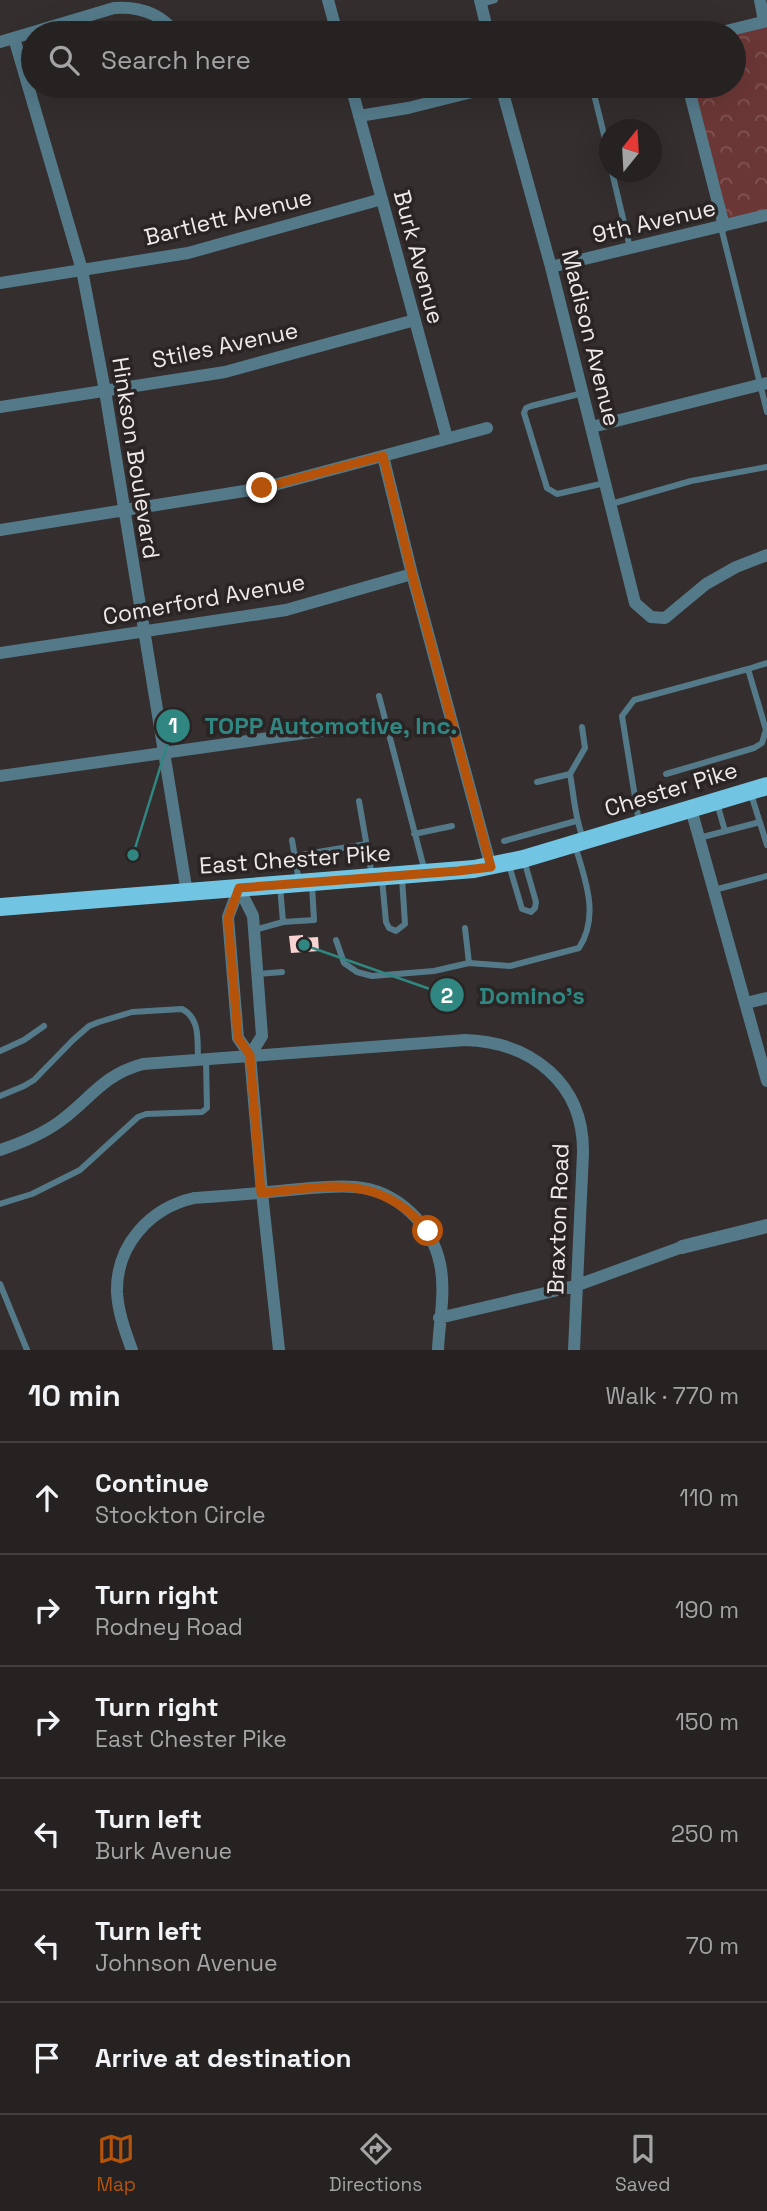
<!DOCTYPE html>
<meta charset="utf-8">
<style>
:root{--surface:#272222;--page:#332f2f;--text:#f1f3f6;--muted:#a4a4a5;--line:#433f40;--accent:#b45309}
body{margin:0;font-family:"Space Grotesk",sans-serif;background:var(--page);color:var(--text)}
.compass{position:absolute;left:599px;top:119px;width:63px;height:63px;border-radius:50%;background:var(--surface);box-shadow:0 7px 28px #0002;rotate:18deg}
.stop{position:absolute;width:21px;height:21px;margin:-16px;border:5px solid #b45309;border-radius:50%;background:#fff}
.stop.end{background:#b45309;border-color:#fff;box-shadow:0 2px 7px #0008}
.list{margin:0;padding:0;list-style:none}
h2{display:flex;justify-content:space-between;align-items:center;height:91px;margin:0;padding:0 28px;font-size:30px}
h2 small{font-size:23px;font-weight:400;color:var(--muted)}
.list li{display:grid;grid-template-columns:46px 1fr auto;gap:21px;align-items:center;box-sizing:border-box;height:112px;padding:0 28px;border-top:2px solid var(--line)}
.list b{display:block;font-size:26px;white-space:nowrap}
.list p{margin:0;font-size:23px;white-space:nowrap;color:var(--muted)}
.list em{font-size:23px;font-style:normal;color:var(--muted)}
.icon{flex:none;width:38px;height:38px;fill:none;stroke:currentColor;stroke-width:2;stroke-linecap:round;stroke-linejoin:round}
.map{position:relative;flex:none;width:767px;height:1350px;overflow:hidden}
.search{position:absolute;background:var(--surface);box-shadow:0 7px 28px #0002;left:21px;right:21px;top:21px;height:77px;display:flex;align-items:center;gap:18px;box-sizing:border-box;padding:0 24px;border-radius:38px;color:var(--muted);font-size:26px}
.sheet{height:763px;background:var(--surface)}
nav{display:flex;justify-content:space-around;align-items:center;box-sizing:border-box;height:98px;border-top:2px solid var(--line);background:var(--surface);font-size:19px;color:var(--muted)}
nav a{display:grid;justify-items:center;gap:4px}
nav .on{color:var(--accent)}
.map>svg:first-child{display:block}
</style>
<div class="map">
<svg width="767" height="1350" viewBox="0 0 767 1350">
<defs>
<pattern id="forest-crowns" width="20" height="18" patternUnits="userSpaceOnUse" patternTransform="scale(1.75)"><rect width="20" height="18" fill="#6b3736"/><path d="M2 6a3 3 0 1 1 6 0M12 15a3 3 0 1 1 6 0" fill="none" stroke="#805453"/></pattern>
</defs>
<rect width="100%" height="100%" fill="#342e2e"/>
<path fill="url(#forest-crowns)" d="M 767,23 L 767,215 L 724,226 L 693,86 L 734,86 L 734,33 Z"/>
<path fill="#f9d3d1" d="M 303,935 L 303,938 L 318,937 L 319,951 L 291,953 L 289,936 Z"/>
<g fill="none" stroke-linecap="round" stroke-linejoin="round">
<path stroke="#547a89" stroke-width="6" d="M 481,4 L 495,0
M 592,86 L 610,159
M 612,172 L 630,248
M 721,227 L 767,412
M 583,393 L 531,406 L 526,408 L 524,413 L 547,488 L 557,494 L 605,483
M 611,504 L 691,481 L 767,467
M 748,669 L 767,663
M 379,696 L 425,872
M 582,727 L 585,748 L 570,774 C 574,796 575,819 583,838
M 537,782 L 570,774
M 751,794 L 767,845
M 359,801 L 372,876
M 717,803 L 725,831
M 639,822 L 622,716 L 634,700 L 748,669 L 766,730 L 762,743 L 754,748 L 666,774
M 414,834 L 452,826
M 699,838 L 760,822
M 292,840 L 299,882
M 504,841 L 576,821
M 294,856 L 366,844
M 509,865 L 522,909 L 531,912 L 535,908 L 536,902 L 524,860
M 382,879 L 386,922 L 389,928 L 396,931 L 405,924 L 402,878
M 280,886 L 283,922
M 714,890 L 767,876
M 465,928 L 469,963
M 254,930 L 283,922 L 314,920 L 312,885
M 336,940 L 344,963 L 357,972 L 372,976 L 434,971 L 469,963 L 510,966 L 579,948 C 600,915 585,880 575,845
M 258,974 L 282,972
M 0,1051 L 24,1040 L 44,1026
M 0,1096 L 24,1086 L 34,1080 L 73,1040 L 89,1026 L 99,1022 L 132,1012 L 182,1009 C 201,1019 197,1041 198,1059
M 0,1204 L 32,1194 L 80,1170 L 138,1117 L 146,1114 L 202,1112 L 207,1108 L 206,1060
M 0,1284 L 27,1350"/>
<path stroke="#547a89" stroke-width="12" d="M 328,0 L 337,33
M 480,0 L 488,33
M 760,0 L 764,21
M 718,33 L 767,21
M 14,38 L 82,270 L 105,391 L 187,893
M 0,42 L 114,8 C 139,6 160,13 176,33
M 351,86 L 447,438
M 501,86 L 551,267 L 635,603 L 651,617 L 665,618 L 706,584 L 736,567 L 767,555
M 688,86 L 724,226
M 359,116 L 408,108 L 496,86
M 551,267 L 767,215
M 0,283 L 188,253 L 382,199
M 0,407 L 225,372 L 415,320
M 592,427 L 767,383
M 383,456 L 412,574 L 491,867
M 0,530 L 263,488 L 487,428
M 0,653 L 286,610 L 412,574
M 0,776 L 326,730
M 691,809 L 767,1081
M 239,888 L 228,917 L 238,1038 L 250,1055 L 262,1193 L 279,1350
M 239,888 L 253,916 L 262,1036 L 250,1055
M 746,1003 L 767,998
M 0,1150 C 21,1143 41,1135 59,1122 C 91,1099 102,1075 143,1064 L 465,1040 C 531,1042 584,1083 583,1153 L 574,1350
M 439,1318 L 575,1286 L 682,1247
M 132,1350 C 125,1331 118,1312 117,1292 C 116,1245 150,1208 194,1198 C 222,1196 251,1194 279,1191 C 304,1189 330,1185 355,1187 C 396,1190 432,1224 440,1264 C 446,1291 439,1323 438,1350"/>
<path stroke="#547a89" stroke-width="14" d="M 682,1247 L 767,1226"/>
<path stroke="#71c4e2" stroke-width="18" d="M 0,907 L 474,869 L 523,859 L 767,786"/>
</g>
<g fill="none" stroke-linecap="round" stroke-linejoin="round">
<path stroke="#b45309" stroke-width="9" d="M 262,488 L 383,456 L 412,574 L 491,867 L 458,871 L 239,888 L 228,918 L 238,1038 L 250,1055 L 261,1193 C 328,1187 379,1172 428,1231"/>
</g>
<g text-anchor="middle" stroke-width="7" stroke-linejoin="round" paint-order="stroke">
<g font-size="23" fill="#eeeaea" stroke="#2a2424">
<text transform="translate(228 217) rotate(-14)" y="8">Bartlett Avenue</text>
<text transform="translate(654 221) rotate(-13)" y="8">9th Avenue</text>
<text transform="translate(419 257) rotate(75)" y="8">Burk Avenue</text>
<text transform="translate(591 338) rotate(76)" y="8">Madison Avenue</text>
<text transform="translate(225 345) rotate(-12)" y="8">Stiles Avenue</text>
<text transform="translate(136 458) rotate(81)" y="8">Hinkson Boulevard</text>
<text transform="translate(204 599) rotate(-10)" y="8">Comerford Avenue</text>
<text transform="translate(671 789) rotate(-17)" y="8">Chester Pike</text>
<text transform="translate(295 859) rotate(-4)" y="8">East Chester Pike</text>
<text transform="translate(558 1219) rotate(-88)" y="8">Braxton Road</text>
</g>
</g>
<path fill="none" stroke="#308781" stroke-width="2.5" d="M133 855L173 726M304 945L447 995"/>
<g fill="#308781" stroke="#2a2424" stroke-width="2.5">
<circle cx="133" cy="855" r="7"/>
<circle cx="304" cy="945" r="7"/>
<circle cx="173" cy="726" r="18"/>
<circle cx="447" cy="995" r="18"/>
</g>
<g font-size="21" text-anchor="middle" font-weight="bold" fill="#fff">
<text x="173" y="733">1</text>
<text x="447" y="1003">2</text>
</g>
<g font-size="24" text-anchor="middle" font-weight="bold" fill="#308781" stroke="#2a2424" stroke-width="7" stroke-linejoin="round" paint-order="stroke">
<text x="331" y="734">TOPP Automotive, Inc.</text>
<text x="532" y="1004">Domino's</text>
</g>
</svg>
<svg class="compass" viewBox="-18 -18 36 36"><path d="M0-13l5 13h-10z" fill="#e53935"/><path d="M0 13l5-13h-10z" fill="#a4a4a5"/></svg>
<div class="stop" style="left:428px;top:1231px"></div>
<div class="stop end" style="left:262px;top:488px"></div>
<div class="search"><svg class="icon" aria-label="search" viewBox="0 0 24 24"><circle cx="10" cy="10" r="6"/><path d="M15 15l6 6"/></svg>Search here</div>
</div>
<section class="sheet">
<h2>10 min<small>Walk · 770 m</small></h2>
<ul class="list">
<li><svg class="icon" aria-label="ahead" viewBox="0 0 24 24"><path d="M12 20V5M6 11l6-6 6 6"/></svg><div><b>Continue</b><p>Stockton Circle</p></div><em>110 m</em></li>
<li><svg class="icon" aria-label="right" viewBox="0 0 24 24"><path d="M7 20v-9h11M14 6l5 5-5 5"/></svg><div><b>Turn right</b><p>Rodney Road</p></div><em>190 m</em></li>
<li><svg class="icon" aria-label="right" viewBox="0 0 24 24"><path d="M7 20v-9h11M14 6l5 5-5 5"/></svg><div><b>Turn right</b><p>East Chester Pike</p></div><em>150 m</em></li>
<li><svg class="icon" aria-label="left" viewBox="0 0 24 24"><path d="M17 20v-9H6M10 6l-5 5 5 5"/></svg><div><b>Turn left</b><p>Burk Avenue</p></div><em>250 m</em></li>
<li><svg class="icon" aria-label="left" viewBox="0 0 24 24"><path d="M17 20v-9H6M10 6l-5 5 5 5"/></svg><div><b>Turn left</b><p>Johnson Avenue</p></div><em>70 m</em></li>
<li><svg class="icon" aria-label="arrive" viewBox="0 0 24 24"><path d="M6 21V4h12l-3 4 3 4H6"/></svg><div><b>Arrive at destination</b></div></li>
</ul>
</section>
<nav>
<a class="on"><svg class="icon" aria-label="map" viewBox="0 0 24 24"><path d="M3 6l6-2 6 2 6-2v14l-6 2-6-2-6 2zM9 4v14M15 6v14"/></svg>Map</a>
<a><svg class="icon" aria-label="directions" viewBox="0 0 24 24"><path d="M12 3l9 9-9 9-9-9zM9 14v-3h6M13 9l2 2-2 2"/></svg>Directions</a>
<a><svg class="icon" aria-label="saved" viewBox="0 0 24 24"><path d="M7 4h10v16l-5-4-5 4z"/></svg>Saved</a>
</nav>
